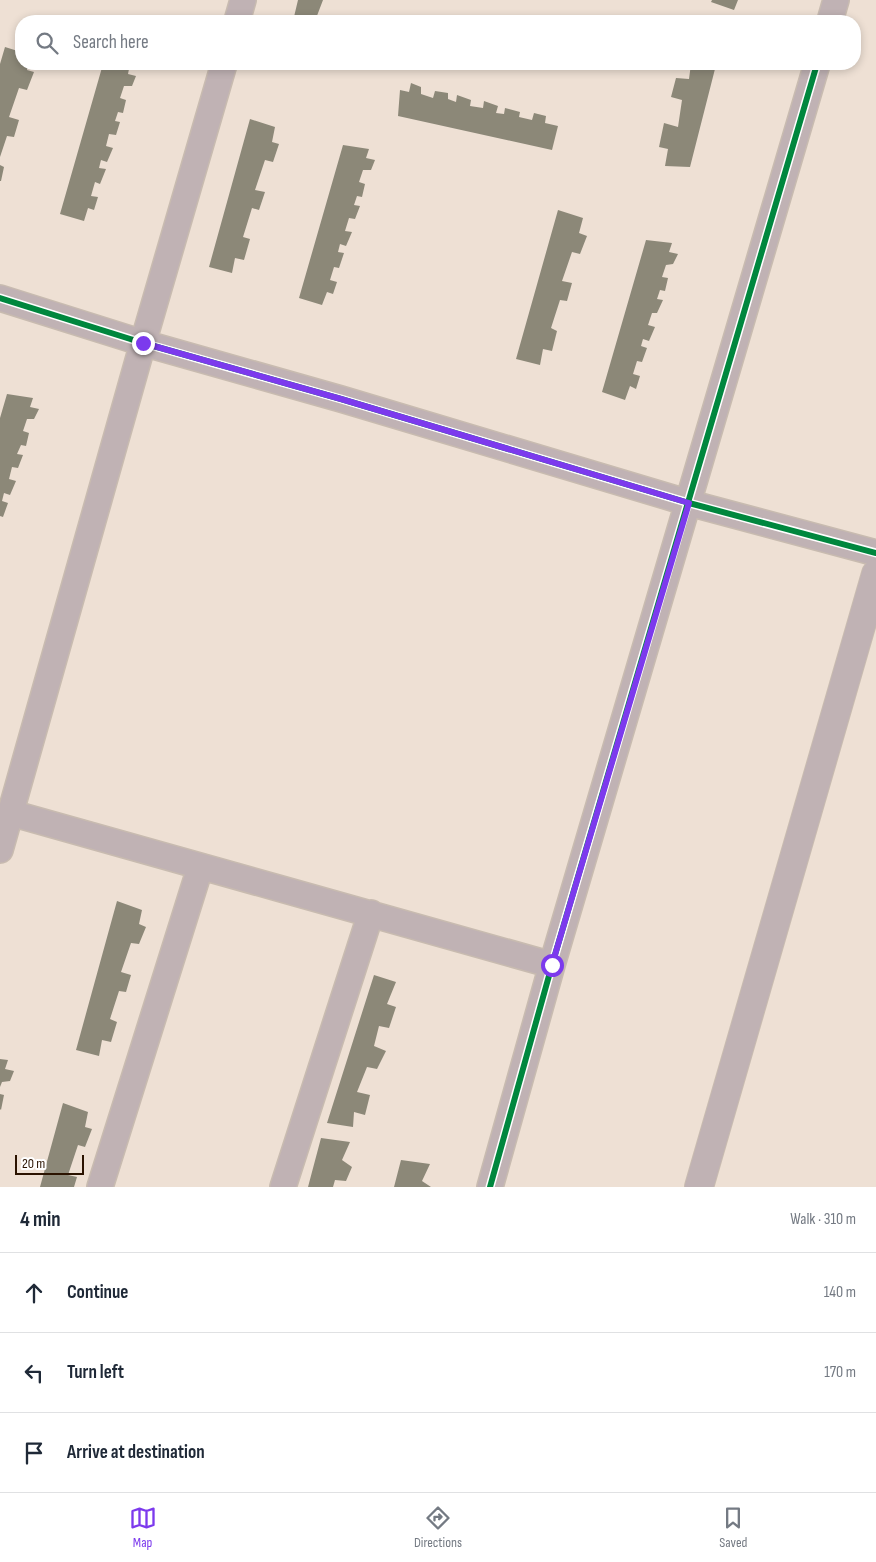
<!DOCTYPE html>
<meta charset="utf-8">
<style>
:root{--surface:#fff;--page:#f6f6f7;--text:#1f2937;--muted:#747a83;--line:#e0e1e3;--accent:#7c3aed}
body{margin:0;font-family:"Sofia Sans Condensed",sans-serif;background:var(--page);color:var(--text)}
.scale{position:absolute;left:15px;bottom:12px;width:69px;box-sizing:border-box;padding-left:5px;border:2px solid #2b1300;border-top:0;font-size:14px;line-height:18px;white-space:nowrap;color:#2b1300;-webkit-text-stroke:4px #fff;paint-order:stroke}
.stop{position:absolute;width:15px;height:15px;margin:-11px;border:4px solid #7c3aed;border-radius:50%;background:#fff}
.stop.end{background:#7c3aed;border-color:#fff;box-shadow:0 1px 5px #0008}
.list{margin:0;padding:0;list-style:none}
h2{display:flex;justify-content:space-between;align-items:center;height:65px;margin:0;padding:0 20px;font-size:21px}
h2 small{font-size:16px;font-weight:400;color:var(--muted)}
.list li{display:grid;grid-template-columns:32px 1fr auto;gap:15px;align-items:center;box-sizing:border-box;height:80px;padding:0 20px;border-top:1px solid var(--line)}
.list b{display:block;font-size:19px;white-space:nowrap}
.list em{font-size:16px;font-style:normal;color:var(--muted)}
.icon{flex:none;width:28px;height:28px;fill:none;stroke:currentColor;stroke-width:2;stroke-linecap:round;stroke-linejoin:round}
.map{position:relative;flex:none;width:876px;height:1187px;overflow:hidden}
.search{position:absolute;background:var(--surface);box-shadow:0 2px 8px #0003;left:15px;right:15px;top:15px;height:55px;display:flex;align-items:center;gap:12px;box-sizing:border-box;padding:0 18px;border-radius:20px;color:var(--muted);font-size:19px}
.sheet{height:305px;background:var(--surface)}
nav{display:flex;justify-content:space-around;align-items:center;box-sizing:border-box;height:70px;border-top:1px solid var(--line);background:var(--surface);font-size:14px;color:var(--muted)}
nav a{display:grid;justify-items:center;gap:2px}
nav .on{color:var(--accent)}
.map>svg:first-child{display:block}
</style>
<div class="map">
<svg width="876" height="1187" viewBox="0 0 876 1187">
<rect width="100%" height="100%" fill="#eee0d4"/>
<path fill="#8c8878" d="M 298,0 L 323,0 L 315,21 L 293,21 Z
M 712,0 L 738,0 L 734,10 L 711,2 Z
M 5,47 L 21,52 L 21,64 L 28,64 L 27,70 L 34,72 L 27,90 L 19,88 L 9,117 L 19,120 L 14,137 L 7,136 L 0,157 L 0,64 Z
M 103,64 L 130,64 L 128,74 L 136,76 L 132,86 L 124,86 L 120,98 L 126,100 L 123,113 L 118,112 L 115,121 L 120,122 L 116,135 L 109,134 L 106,146 L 113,148 L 107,162 L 101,160 L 99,168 L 106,169 L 100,184 L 95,182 L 91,196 L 98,197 L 94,210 L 88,208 L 84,221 L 60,214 Z
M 691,64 L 716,65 L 690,167 L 665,166 L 668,149 L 659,147 L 664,123 L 678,127 L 682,100 L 671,97 L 676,78 L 689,79 Z
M 411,83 L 421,87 L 421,94 L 433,98 L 435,91 L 448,93 L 448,99 L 456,102 L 457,95 L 471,100 L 470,106 L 483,108 L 484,101 L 498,106 L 496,113 L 504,114 L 505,108 L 520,112 L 519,117 L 532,120 L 534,113 L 546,116 L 545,123 L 558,126 L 552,150 L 398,116 L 400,90 L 409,92 Z
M 250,119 L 275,127 L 272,142 L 279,144 L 273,162 L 265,160 L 255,190 L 265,192 L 259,210 L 252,208 L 243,237 L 250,239 L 244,260 L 235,258 L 232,273 L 209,267 Z
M 343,145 L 369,149 L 366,158 L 375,160 L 371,170 L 363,170 L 359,182 L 365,184 L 362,197 L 357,196 L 354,205 L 360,206 L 355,219 L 349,218 L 345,231 L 352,232 L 346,246 L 340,244 L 338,252 L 344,253 L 339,268 L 334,267 L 330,280 L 337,282 L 333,294 L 327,292 L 322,305 L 299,298 Z
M 0,165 L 4,167 L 1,181 L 0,181 Z
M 558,210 L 583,218 L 579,233 L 587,236 L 580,254 L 572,252 L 562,281 L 572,283 L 567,301 L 560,300 L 551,328 L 557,331 L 552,351 L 543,349 L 540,365 L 516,359 Z
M 646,240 L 672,243 L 669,252 L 678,254 L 673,264 L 666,265 L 662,277 L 668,278 L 665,291 L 660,290 L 657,299 L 663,300 L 657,313 L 652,313 L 648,325 L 655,327 L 649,341 L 643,339 L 641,346 L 647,348 L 642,362 L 637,361 L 633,374 L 640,376 L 636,389 L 630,386 L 625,400 L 602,392 Z
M 7,394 L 33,398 L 30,407 L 39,409 L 34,419 L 27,419 L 23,431 L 29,433 L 26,446 L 21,445 L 17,454 L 23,455 L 18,468 L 12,467 L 9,479 L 16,481 L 10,495 L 4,493 L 2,501 L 8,503 L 3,517 L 0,516 L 0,418 Z
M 117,901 L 142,910 L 139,924 L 146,927 L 139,944 L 131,943 L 121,972 L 131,975 L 126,992 L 119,991 L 110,1019 L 117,1022 L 111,1042 L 102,1040 L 99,1056 L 76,1050 Z
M 374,975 L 396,982 L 387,1004 L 396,1007 L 389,1028 L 379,1026 L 374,1046 L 386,1051 L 377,1069 L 367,1067 L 357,1092 L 370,1095 L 365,1115 L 354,1112 L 353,1127 L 327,1123 Z
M 0,1059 L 8,1060 L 5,1069 L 14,1071 L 10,1081 L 2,1082 L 0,1087 Z
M 0,1094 L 4,1095 L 1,1110 L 0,1109 Z
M 63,1103 L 88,1112 L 85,1127 L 92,1129 L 85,1147 L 78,1145 L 68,1175 L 77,1177 L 74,1187 L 40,1187 Z
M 321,1138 L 350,1142 L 342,1160 L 352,1167 L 346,1181 L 335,1180 L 333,1187 L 308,1187 Z
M 401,1160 L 430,1164 L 422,1181 L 431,1187 L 394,1187 Z"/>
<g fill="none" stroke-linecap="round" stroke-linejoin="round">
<g stroke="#c8bbb0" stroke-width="28">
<path id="minor" d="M 237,21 L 243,0
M 830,21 L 836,0
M 0,298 L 143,343 L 341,399 L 689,503 L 876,553
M 11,813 C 191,865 372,913 552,965
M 0,850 L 143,343 L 224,64
M 100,1187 L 200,868
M 283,1187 L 371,913
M 490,1187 L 552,965 L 817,64"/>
</g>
<g stroke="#c8bbb0" stroke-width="30">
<path id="tertiary" d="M 699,1187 L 876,574"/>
</g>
<use href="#minor" stroke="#c0b2b4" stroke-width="25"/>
<use href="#tertiary" stroke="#c0b2b4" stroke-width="28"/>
<g stroke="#fff" stroke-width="9">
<path id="cycleway" d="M 0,298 L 143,343 L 341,399 L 689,503 L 876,553
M 490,1187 L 552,965 L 817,64"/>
</g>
<use href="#cycleway" stroke="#00873e" stroke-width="6"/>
</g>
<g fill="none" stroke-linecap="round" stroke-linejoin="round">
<path stroke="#7c3aed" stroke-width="6" d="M 143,343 L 341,399 L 689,503 L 552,965"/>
</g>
</svg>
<div class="scale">20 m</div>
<div class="stop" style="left:552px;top:965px"></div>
<div class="stop end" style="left:143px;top:343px"></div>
<div class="search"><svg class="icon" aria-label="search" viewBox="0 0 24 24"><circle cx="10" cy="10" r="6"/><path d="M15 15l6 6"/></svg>Search here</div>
</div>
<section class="sheet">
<h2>4 min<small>Walk · 310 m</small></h2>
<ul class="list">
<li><svg class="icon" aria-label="ahead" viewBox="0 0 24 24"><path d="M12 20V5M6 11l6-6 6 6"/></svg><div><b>Continue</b></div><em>140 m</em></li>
<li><svg class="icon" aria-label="left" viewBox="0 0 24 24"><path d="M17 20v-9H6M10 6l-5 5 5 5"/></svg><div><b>Turn left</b></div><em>170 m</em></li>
<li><svg class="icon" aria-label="arrive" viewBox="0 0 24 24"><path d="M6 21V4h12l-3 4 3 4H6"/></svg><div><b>Arrive at destination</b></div></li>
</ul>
</section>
<nav>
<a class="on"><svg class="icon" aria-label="map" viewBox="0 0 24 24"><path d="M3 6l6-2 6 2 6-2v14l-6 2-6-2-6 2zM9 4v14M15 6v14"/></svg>Map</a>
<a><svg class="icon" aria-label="directions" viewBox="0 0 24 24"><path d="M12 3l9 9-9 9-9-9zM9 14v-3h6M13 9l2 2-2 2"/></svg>Directions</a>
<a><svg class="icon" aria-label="saved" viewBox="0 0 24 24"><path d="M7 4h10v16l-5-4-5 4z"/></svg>Saved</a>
</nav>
